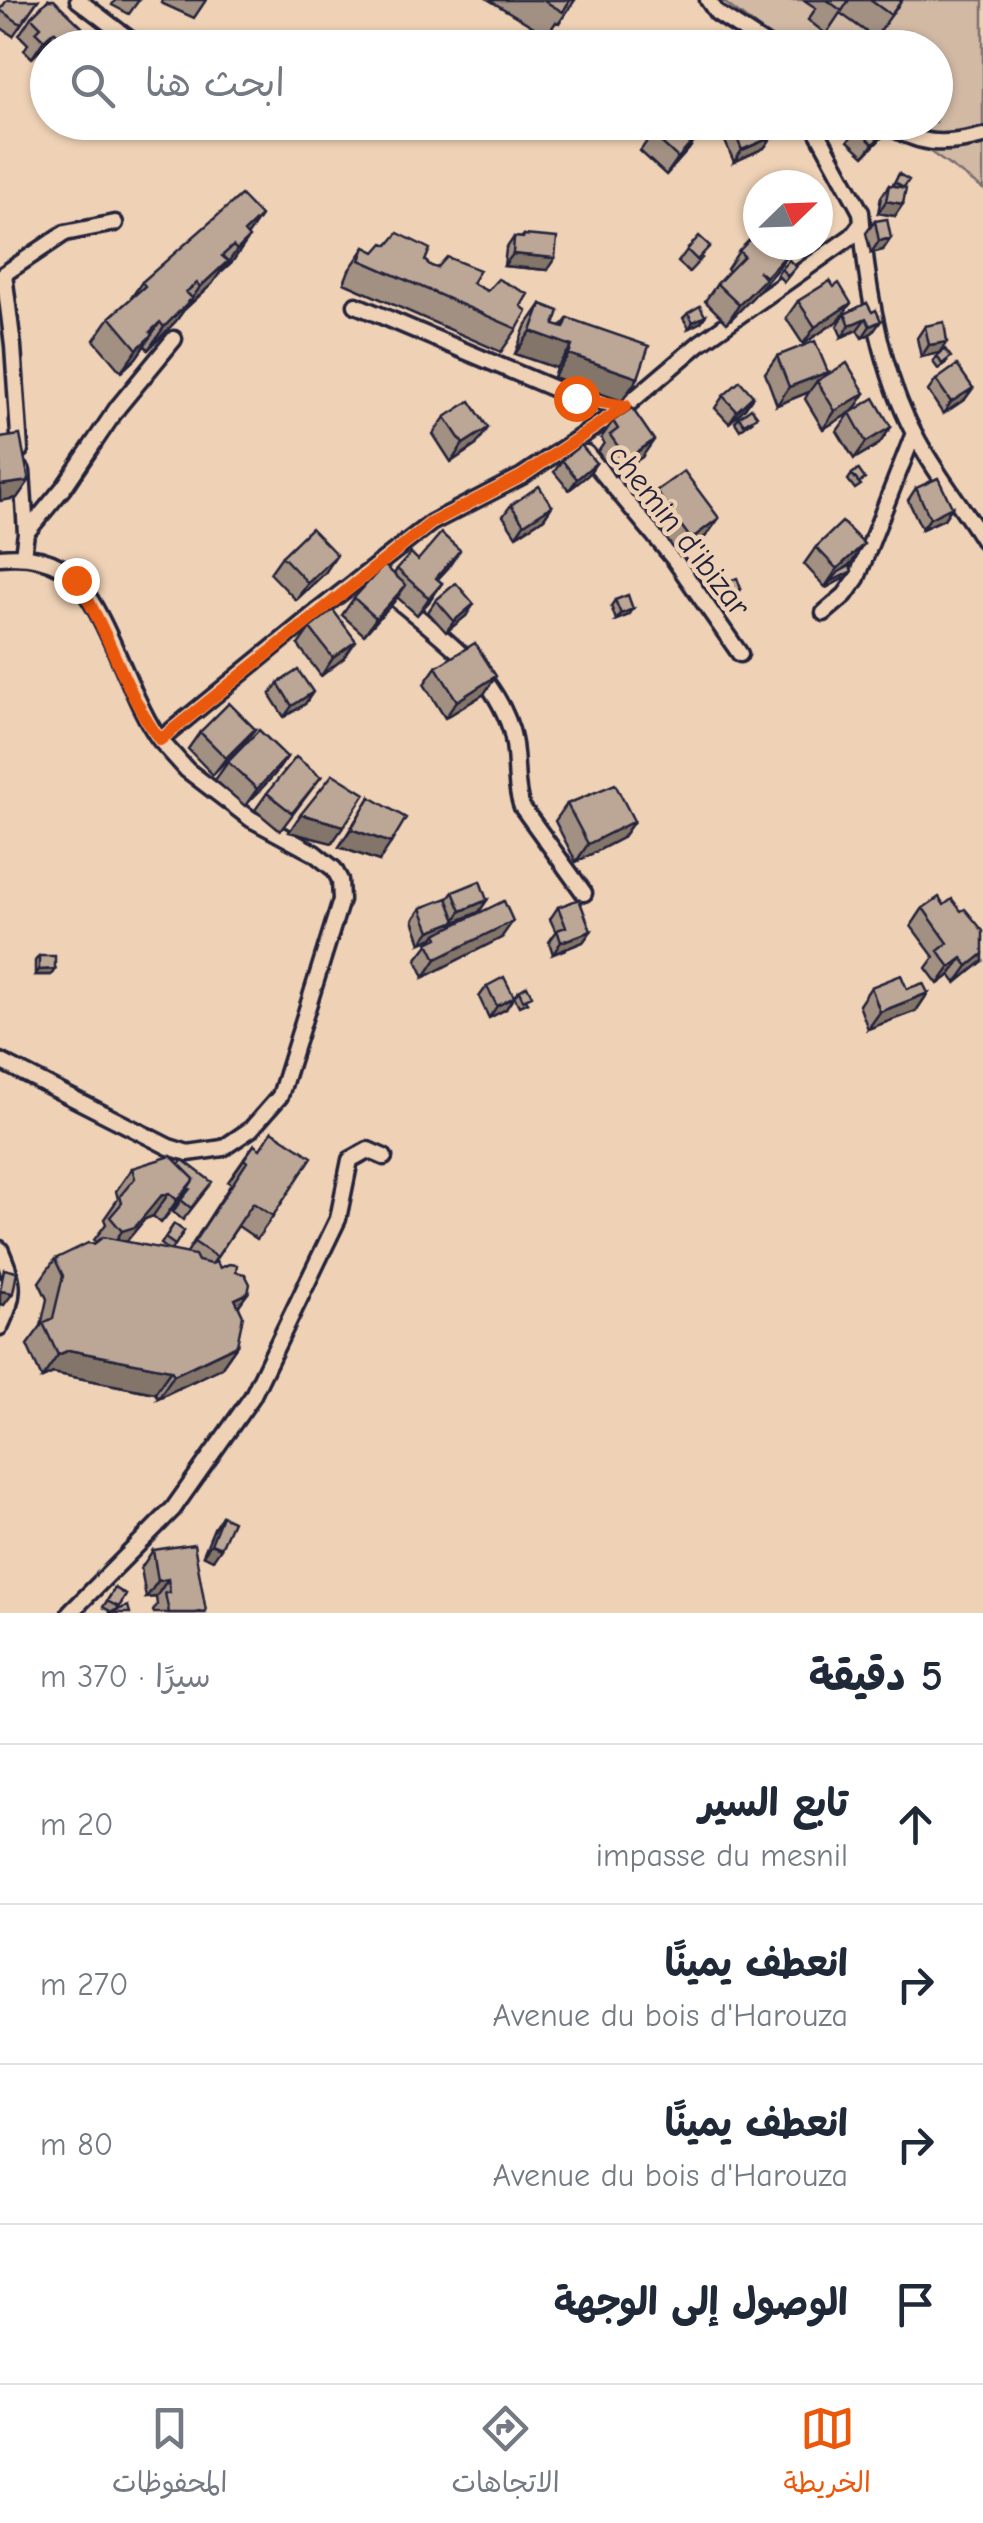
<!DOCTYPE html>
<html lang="ar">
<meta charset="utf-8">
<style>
:root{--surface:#fff;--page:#f6f6f7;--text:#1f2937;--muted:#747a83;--line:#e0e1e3;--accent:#ea580c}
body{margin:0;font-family:"Comic Neue","Playpen Sans Arabic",sans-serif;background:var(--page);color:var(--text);direction:rtl}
.compass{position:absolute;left:743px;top:170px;width:90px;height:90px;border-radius:50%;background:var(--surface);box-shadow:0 2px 8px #0004;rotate:67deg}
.stop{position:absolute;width:30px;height:30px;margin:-22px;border:8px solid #ea580c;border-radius:50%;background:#fff}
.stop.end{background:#ea580c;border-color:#fff;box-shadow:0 2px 10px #0008}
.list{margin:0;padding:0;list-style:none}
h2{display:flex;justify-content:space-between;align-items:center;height:130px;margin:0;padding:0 40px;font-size:42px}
h2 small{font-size:32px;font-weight:400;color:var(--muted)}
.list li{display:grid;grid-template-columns:65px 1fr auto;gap:30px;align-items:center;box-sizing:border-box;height:160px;padding:0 40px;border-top:2px solid var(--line)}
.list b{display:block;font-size:38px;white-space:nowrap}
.list p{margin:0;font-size:32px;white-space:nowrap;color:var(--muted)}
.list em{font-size:32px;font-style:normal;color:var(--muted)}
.icon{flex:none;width:55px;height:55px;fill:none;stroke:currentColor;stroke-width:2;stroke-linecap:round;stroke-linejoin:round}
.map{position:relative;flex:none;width:983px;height:1613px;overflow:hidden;direction:ltr}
.search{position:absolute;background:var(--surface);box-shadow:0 2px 8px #0004;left:30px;right:30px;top:30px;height:110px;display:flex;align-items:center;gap:25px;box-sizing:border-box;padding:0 35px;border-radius:55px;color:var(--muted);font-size:38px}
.sheet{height:770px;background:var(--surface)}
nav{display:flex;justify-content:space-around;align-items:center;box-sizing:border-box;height:140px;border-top:2px solid var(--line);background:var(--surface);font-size:28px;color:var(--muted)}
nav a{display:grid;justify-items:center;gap:5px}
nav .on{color:var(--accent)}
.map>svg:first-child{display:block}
</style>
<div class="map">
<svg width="983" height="1613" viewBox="0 0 983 1613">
<rect width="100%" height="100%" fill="#efd2b6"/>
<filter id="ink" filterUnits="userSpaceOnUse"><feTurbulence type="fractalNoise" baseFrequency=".01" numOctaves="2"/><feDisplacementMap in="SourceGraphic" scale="20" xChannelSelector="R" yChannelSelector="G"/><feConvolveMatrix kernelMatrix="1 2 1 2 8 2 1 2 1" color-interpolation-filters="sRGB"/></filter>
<g filter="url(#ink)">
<path fill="#d1b9a4" stroke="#7a6e70" stroke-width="2.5" d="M 721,0 L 983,0 L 983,189 L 889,123 L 936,122 L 936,48 L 783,47 Z"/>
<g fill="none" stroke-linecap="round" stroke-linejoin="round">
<g stroke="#22223b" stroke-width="21">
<path id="street" d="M 78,0 L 141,48
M 708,0 L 717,13 L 771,48
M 884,122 C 918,146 944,146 983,136
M 862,224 C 867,291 882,374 915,435 C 934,472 961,504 983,540
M 4,274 L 13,346 L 20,450
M 0,282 L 4,274 L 65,233 L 115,223
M 356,305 L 576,398 L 626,406
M 586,453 L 674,559 L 740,654
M 22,471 L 26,533 L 23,555
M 26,533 L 64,487 L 118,407 L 174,339
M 0,557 C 20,555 42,557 60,567 C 103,591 128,698 160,740 L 319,610 L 431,523 L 522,476 L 626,406 L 700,343 L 852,236 L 862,223 L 861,212 L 812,122
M 382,587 C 430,630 491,665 511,730 C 519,755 513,783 522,807 L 584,893
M 824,613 L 845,595 L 857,578 L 914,433
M 0,1061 L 169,1147 L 188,1153 L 223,1148 L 251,1129 L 280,1096 L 341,900 L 340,880 L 334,869 L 314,853 L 251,819 L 187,770 L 160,740
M 0,1249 C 15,1284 16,1293 0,1327
M 70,1613 L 173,1509 L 252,1397 L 338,1219 L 350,1160 L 368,1150 L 384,1157"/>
</g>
<use href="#street" stroke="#efd2b6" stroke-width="14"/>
</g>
<path fill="#a29082" stroke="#22223b" stroke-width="2.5" d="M 38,0 L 13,36 L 0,27 L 0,10 Z
M 48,0 L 69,45 L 67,48 L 48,48 L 48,54 L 42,48 L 32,58 L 24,50 L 28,44 L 19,35 L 31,17 Z
M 115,0 L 139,0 L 129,14 L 112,5 Z
M 162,0 L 206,0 L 194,18 L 161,3 Z
M 489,0 L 575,0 L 559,23 L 556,22 L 547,35 Z
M 804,0 L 902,0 L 875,38 L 840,13 L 826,34 L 808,20 L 816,8 Z
M 732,127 L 772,137 L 764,148 L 734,162 L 724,139 Z
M 857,129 L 886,133 L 864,156 L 848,141 Z
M 701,132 L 689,149 L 666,175 L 640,151 L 652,134 Z
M 899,174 L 904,188 L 895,216 L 878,213 L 881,197 L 889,185 L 892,186 Z
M 261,216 L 247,236 L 233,261 L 220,272 L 212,284 L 184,310 L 176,321 L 148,350 L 145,345 L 136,358 L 121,372 L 94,340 L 110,317 L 129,301 L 142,282 Z
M 875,221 L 883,250 L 871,253 L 866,233 Z
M 524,235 L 547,270 L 504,266 L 506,249 L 514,237 L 521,238 Z
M 365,247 L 375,252 L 425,261 L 431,266 L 521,306 L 517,329 L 501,352 L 344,283 L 349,270 Z
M 687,250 L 702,258 L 689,272 L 678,262 Z
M 739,251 L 790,251 L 778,268 L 753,297 L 727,323 L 705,301 L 717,284 L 729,271 L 727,269 Z
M 796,267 L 784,282 L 777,275 L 781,269 Z
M 834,287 L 839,320 L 803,344 L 786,318 L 798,301 Z
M 867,303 L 873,332 L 862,338 L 857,330 L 842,337 L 837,326 L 845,314 Z
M 541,304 L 554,325 L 561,327 L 568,318 L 638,378 L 622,401 L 553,377 L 556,368 L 515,354 L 525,327 Z
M 688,313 L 705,316 L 701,322 L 689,328 L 683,318 Z
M 925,326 L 939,353 L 921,357 L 917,338 Z
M 777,356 L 828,372 L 825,376 L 865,393 L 853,411 L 823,429 L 805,399 L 809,392 L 777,405 L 765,373 Z
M 937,356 L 947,362 L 938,369 L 933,362 Z
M 936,380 L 973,388 L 965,399 L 943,414 L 928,391 Z
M 723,396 L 753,396 L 745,408 L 729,423 L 715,408 Z
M 850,413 L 891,427 L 879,444 L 854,459 L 837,431 Z
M 445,417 L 476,445 L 451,462 L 433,434 Z
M 739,417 L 752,421 L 740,430 L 735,422 Z
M 613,421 L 642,457 L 614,476 L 598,452 L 604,443 L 601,438 Z
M 562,460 L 596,463 L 588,475 L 569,490 L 554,472 Z
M 852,474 L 861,485 L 855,489 L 848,480 Z
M 916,488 L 952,507 L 944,519 L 922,529 L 908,500 Z
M 656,491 L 719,518 L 706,536 L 679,556 L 644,508 Z
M 511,505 L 552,506 L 544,518 L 516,536 L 503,516 Z
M 816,547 L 852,562 L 843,569 L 848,576 L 826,588 L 830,582 L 825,587 L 804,564 Z
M 282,556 L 325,573 L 296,600 L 270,573 Z
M 418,560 L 448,568 L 437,580 L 442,583 L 417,615 L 397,597 L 364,635 L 342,615 L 354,598 L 394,574 L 397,569 Z
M 729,581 L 741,589 L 737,595 L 730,598 L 725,587 Z
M 436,600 L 466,616 L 446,632 L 428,612 Z
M 615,600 L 633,609 L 629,615 L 616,620 L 611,606 Z
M 310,628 L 344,658 L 321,676 L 298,645 Z
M 436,667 L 484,694 L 445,718 L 424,684 Z
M 278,683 L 305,704 L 284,717 L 270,695 Z
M 255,729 L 213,775 L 188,749 L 200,732 Z
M 287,757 L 275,774 L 245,806 L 215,780 L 228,762 Z
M 321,777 L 280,831 L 255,810 L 267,793 Z
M 370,797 L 379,861 L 339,847 Z
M 567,804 L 634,821 L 622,838 L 576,862 L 555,821 Z
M 453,892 L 487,900 L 479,912 L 455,922 L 452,927 L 501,938 L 424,977 L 416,960 L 433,938 L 421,943 L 413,920 L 421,908 L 447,900 Z
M 558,907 L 591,931 L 583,942 L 553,954 L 549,942 L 556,932 L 550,919 Z
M 923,908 L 983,961 L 956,983 L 950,975 L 938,984 L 926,968 L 934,957 L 911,926 Z
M 39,956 L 55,969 L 51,975 L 35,975 L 35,961 Z
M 487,986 L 506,1009 L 489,1018 L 479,997 Z
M 871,987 L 907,989 L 928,993 L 916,1011 L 868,1029 L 859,1005 Z
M 519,991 L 528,1002 L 519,1006 L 514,996 Z
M 254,1145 L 273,1216 L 257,1239 L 238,1226 L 213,1263 L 220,1268 L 236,1272 L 239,1306 L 237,1345 L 221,1368 L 158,1398 L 155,1393 L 53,1373 L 42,1378 L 27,1345 L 41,1326 L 47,1299 L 39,1282 L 55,1259 L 96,1242 L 94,1240 L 106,1224 L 104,1219 L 118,1199 L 116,1191 L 132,1168 L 203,1194 L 183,1220 L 173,1212 L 181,1200 L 180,1199 L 161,1223 L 153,1216 L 145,1219 L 126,1242 L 170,1251 L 161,1244 L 174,1224 L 184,1231 L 171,1251 L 186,1254 L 231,1184 L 228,1182 Z
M 222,1516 L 213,1560 L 203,1555 L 214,1528 Z
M 153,1550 L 205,1613 L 154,1613 L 153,1611 L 157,1605 L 156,1597 L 146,1598 L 141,1568 Z
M 115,1588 L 126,1595 L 117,1610 L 112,1612 L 103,1607 Z"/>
<path fill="#84756a" stroke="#22223b" stroke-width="2.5" d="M 82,27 L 69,45 L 67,48 L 63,48 Z
M 54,31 L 42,48 L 32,58 L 44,40 Z
M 893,122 L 886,133 L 864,156 L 873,144 Z
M 701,132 L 689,149 L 666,175 L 678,158 Z
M 772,137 L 764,148 L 734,162 L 742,150 Z
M 886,201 L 903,204 L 895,216 L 878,213 Z
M 261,216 L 245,239 L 244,232 Z
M 249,238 L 233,261 L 221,272 L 237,250 Z
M 891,238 L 883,250 L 871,253 L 879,241 Z
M 790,251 L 778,268 L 753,297 L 727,323 L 739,305 Z
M 513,254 L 555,258 L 547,270 L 504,266 Z
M 228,261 L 212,284 L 184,310 L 200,287 Z
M 192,298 L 176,321 L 148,350 L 164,327 Z
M 851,303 L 839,320 L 803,344 L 815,327 Z
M 705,316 L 701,322 L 689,328 L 693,322 Z
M 866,318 L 857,330 L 842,337 L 850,325 Z
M 881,321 L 873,332 L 862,338 L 870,326 Z
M 160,322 L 136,358 L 121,372 L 150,332 Z
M 531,331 L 572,346 L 556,368 L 515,354 Z
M 947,342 L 939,353 L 921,357 L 929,345 Z
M 569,354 L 638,378 L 622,401 L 553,377 Z
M 828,372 L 819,385 L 817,381 L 809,392 L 777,405 L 789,387 Z
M 973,388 L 965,399 L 943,414 L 951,402 Z
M 865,393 L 853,411 L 823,429 L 835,411 Z
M 753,396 L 745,408 L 729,423 L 737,411 Z
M 891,427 L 879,444 L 854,459 L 866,442 Z
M 488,428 L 476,445 L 451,462 L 463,444 Z
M 654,440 L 642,457 L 614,476 L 627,459 Z
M 596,463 L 588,475 L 569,490 L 577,479 Z
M 29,481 L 17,498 L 0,501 L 0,485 Z
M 552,506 L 544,518 L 516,536 L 524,524 Z
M 952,507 L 944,519 L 922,529 L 930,518 Z
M 719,518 L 706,536 L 679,556 L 691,539 Z
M 864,544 L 852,562 L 825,587 L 837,569 Z
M 460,550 L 448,568 L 423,595 L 436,578 Z
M 337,555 L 325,573 L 296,600 L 308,583 Z
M 852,571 L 848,576 L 826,588 L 830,582 Z
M 442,583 L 430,601 L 417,615 L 429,598 Z
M 406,585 L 394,602 L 364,635 L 376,618 Z
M 474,604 L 466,616 L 446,632 L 454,621 Z
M 633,609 L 629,615 L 616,620 L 621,614 Z
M 356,641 L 344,658 L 321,676 L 333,658 Z
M 496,676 L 484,694 L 445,718 L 457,701 Z
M 313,692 L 305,704 L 284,717 L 292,706 Z
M 255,729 L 242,746 L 213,775 L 226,758 Z
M 287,757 L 275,774 L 245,806 L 257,789 Z
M 301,814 L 344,826 L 332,843 L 289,832 Z
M 634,821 L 622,838 L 576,862 L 588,844 Z
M 351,829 L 391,843 L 379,861 L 339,847 Z
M 487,900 L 479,912 L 455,922 L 447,933 L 436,934 L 433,938 L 421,943 L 430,931 L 454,922 L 461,911 Z
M 513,921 L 501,938 L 424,977 L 436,959 Z
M 591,931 L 583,942 L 553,954 L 561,942 Z
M 983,954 L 983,961 L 956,983 L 968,966 Z
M 962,958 L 950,975 L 938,984 L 950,967 Z
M 55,969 L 51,975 L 35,975 L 39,970 Z
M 928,993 L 916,1011 L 868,1029 L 880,1012 Z
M 514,997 L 506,1009 L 489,1018 L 497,1006 Z
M 194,1179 L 178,1202 L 161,1223 L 177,1200 Z
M 169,1193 L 153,1216 L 145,1219 L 119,1250 L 106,1254 L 122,1231 L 161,1196 Z
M 0,1291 L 13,1293 L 4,1305 L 0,1304 Z
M 248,1293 L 232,1315 L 235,1299 Z
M 237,1345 L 221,1368 L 158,1398 L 174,1375 Z
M 69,1350 L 171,1370 L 155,1393 L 53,1373 L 42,1378 L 58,1355 Z
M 211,1544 L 221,1548 L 213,1560 L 203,1555 Z
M 168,1579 L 156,1597 L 146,1598 L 158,1581 Z"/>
<path fill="#bca797" stroke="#22223b" stroke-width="2.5" d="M 7,0 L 38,0 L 21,24 L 0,10 Z
M 48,0 L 54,0 L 82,27 L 66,43 L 54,31 L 44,40 L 36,32 L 41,27 L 31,17 Z
M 543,0 L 570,0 L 563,12 Z
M 827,0 L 849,0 L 842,11 Z
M 870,0 L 902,0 L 891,15 Z
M 662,122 L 691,122 L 701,132 L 678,158 L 652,134 Z
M 743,122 L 766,122 L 772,137 L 742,150 L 732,127 Z
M 863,122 L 893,122 L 873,144 L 857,129 Z
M 899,174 L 909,180 L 904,187 L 895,182 Z
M 889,185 L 906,188 L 903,204 L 886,201 Z
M 241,195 L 261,216 L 244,232 L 249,238 L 237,250 L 233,246 L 222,256 L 228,261 L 200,287 L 197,283 L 186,292 L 192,298 L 164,327 L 160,322 L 150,332 L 152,335 L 137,349 L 110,317 L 145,286 L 142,282 Z
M 887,219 L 891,238 L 879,241 L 875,221 Z
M 758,231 L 758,245 L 783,245 L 790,251 L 766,277 L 758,271 L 765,279 L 739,305 L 717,284 L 744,256 L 739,251 Z
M 398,233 L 430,249 L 425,261 L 431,266 L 437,268 L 447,257 L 480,270 L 472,283 L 487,291 L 498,279 L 528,294 L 521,306 L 527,311 L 517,329 L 360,260 L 365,247 L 375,252 L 383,243 L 388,245 Z
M 524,235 L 557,238 L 555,258 L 513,254 L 514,237 L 523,238 Z
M 699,236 L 710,246 L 697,260 L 687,250 Z
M 789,260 L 796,267 L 788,276 L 781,269 Z
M 830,281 L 834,287 L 839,283 L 851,303 L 815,327 L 798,301 Z
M 867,303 L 872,312 L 876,310 L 881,321 L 870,326 L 866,318 L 850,325 L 845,314 Z
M 541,304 L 559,311 L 554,325 L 564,328 L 568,318 L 649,346 L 638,378 L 569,354 L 572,346 L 531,331 Z
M 700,306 L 705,316 L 693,322 L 688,313 Z
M 944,322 L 947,342 L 929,345 L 925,326 Z
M 815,341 L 828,372 L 789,387 L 777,356 Z
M 945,349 L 951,357 L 942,364 L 937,356 Z
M 847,363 L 865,393 L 835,411 L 817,381 Z
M 957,365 L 973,388 L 951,402 L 936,380 Z
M 740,381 L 753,396 L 737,411 L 723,396 Z
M 874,398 L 891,427 L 866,442 L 850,413 Z
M 470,401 L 488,428 L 463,444 L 445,417 Z
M 632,408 L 654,440 L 627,459 L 610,435 L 618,429 L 613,421 Z
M 751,408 L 757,416 L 744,424 L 739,417 Z
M 20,435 L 29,481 L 0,485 L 0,438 Z
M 581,445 L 596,463 L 577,479 L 562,460 Z
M 858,469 L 865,479 L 859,483 L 852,474 Z
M 684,471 L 719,518 L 691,539 L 656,491 Z
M 938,478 L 952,507 L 930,518 L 916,488 Z
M 539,486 L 552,506 L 524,524 L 511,505 Z
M 842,522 L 864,544 L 837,569 L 816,547 Z
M 311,528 L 337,555 L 308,583 L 282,556 Z
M 441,533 L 460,550 L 436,578 L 442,583 L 429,598 L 397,569 L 411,553 L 418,560 Z
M 384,565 L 406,585 L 376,618 L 354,598 Z
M 850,566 L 852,571 L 830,582 L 839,572 Z
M 737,578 L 741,589 L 734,592 L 729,581 Z
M 456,583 L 474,604 L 454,621 L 436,600 Z
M 628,595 L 633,609 L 621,614 L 615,600 Z
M 333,610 L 356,641 L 333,658 L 310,628 Z
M 475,643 L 496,676 L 457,701 L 436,667 Z
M 298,670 L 313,692 L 292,706 L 278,683 Z
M 229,703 L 255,729 L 226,758 L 200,732 Z
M 259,730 L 287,757 L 257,789 L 228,762 Z
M 296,757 L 321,777 L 292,813 L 267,793 Z
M 333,774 L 365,794 L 344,826 L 301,814 Z
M 615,784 L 634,821 L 588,844 L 567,804 Z
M 370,797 L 406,818 L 391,843 L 351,829 Z
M 480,881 L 487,900 L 461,911 L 453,892 Z
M 939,897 L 944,905 L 952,899 L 961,911 L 965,909 L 983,931 L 983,954 L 968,966 L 962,958 L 950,967 L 938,951 L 948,943 L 923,908 Z
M 447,898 L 456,921 L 430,931 L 421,908 Z
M 579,899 L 591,931 L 561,942 L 557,930 L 566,927 L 558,907 Z
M 504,901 L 513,921 L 436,959 L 428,943 L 438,938 L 436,934 Z
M 39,956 L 55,956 L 55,969 L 39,970 Z
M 901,975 L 907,989 L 923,983 L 928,993 L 880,1012 L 871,987 Z
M 504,977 L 514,997 L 497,1006 L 487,986 Z
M 527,986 L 532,996 L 523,1000 L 519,991 Z
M 272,1131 L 312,1157 L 273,1216 L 253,1203 L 217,1257 L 194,1242 L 247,1162 L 244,1159 L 254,1145 L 260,1149 Z
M 171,1156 L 194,1179 L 177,1200 L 169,1193 L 161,1196 L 135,1227 L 122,1231 L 110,1217 L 122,1203 L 120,1196 L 135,1178 L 132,1168 Z
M 183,1160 L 212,1182 L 191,1208 L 181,1200 L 190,1189 L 188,1188 L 194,1179 L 179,1164 Z
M 174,1224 L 184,1231 L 175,1245 L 165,1238 Z
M 103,1237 L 195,1255 L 198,1261 L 211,1264 L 217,1262 L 220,1268 L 229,1264 L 237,1265 L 236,1272 L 245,1274 L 250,1284 L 248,1293 L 235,1299 L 243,1316 L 237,1345 L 174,1375 L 171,1370 L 69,1350 L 58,1355 L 43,1323 L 53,1318 L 63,1276 L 55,1259 L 88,1243 L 94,1244 Z
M 4,1269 L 17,1272 L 13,1293 L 0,1291 Z
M 222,1516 L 233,1521 L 221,1548 L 211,1544 Z
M 194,1544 L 206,1611 L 196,1613 L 169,1613 L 165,1593 L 170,1593 L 168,1579 L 158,1581 L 153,1550 Z
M 115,1588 L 126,1595 L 119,1607 L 107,1601 Z
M 128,1606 L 130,1613 L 109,1613 Z"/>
</g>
<g fill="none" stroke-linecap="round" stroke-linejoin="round" filter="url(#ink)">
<path stroke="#ea580c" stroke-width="12" d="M 76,580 C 109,630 124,692 160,740 L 431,523 L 522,476 L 626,406 L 576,398"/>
</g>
<g text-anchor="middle" stroke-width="9" stroke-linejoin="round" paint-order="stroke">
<g font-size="32" fill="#22223b" stroke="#efd2b6">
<text transform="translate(680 530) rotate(52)" y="11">chemin d'ibizar</text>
</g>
</g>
</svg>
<svg class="compass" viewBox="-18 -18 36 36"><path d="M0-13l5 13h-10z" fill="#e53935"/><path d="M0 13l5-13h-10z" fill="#747a83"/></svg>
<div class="stop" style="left:576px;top:398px"></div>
<div class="stop end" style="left:76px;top:580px"></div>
<div class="search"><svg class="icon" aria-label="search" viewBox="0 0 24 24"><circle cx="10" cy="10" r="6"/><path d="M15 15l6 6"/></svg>ابحث هنا</div>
</div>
<section class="sheet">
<h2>5 دقيقة<small>سيرًا · 370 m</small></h2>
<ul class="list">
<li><svg class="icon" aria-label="ahead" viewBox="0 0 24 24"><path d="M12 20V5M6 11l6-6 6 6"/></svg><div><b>تابع السير</b><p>impasse du mesnil</p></div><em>20 m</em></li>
<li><svg class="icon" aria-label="right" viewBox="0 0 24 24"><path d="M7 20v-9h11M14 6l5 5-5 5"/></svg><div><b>انعطف يمينًا</b><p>Avenue du bois d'Harouza</p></div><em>270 m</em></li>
<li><svg class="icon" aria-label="right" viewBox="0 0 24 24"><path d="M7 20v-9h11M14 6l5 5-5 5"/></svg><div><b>انعطف يمينًا</b><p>Avenue du bois d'Harouza</p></div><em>80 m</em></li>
<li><svg class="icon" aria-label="arrive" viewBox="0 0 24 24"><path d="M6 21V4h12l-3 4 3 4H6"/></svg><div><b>الوصول إلى الوجهة</b></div></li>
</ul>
</section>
<nav>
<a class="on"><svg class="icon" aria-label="map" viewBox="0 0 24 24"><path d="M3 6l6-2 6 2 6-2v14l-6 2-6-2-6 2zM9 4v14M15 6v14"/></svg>الخريطة</a>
<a><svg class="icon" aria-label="directions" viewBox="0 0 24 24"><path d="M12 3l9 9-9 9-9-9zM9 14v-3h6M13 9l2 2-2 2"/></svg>الاتجاهات</a>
<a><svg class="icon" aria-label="saved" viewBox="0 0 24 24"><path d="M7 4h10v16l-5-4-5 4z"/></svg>المحفوظات</a>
</nav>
